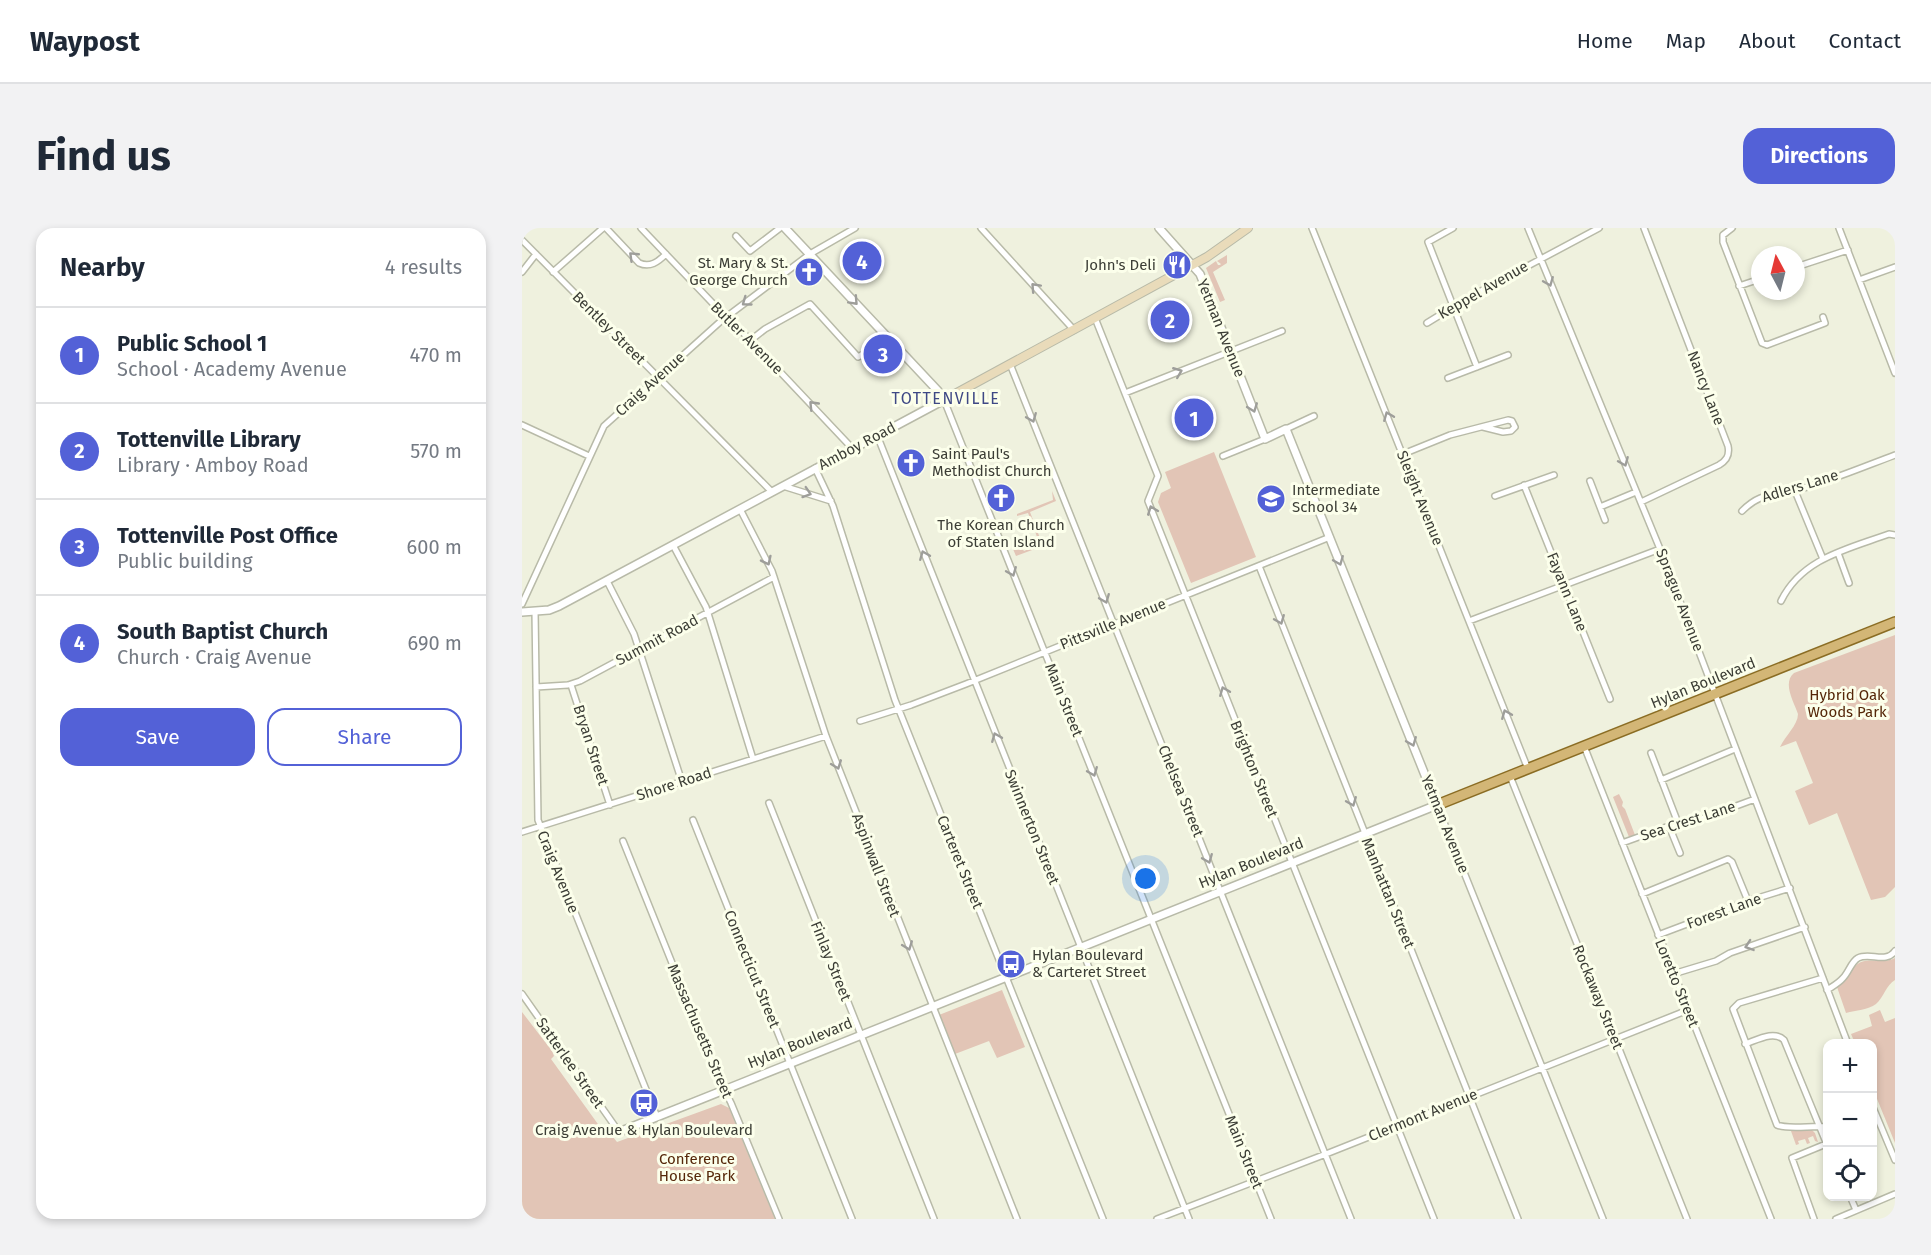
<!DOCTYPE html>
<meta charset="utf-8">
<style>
:root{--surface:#fff;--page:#f2f2f3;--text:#1f2937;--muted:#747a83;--line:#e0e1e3;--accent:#5361d7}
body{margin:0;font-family:"Fira Sans",sans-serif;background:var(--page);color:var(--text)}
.controls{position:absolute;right:18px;bottom:18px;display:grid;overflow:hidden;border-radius:12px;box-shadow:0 3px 9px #0003}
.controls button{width:54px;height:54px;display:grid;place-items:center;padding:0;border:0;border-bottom:2px solid var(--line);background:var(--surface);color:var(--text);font:30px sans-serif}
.compass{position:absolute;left:1229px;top:18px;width:54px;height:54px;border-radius:50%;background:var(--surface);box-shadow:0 3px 9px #0003;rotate:353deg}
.you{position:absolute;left:624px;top:651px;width:21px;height:21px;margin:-15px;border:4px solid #fff;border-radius:50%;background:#1a73e8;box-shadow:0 0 0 9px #1a73e833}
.badge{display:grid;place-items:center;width:39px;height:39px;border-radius:50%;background:var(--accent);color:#fff;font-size:20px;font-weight:700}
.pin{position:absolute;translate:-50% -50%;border:3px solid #fff;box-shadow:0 2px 6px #0006}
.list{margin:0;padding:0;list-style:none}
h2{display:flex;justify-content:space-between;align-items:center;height:78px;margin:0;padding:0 24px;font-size:26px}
h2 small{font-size:20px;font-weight:400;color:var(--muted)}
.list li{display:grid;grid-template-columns:39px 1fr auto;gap:18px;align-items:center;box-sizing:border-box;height:96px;padding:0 24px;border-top:2px solid var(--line)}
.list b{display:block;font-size:22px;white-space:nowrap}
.list p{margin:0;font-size:20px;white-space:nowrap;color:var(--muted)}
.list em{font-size:20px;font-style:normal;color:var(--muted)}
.actions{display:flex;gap:12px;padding:18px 24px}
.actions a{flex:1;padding:14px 0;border:2px solid var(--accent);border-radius:18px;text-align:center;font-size:21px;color:var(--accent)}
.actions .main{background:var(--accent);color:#fff}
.icon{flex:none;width:33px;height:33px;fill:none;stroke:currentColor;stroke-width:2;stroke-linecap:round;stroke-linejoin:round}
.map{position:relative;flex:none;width:1373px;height:991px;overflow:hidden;border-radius:18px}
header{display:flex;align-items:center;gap:36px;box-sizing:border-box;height:84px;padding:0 30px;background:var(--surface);border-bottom:2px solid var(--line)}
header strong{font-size:28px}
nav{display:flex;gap:33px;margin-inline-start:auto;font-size:21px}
.intro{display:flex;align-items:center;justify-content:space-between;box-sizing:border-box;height:144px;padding:0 36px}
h1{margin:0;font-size:42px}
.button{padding:15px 27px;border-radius:18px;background:var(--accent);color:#fff;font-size:21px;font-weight:700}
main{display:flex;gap:36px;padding:0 36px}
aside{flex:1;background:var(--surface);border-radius:18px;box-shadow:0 3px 9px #0003}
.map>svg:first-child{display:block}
</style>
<header>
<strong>Waypost</strong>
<nav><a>Home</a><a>Map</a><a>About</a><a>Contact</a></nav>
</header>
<div class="intro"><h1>Find us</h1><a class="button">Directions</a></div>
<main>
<aside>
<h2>Nearby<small>4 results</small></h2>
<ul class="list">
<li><span class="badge">1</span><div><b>Public School 1</b><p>School · Academy Avenue</p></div><em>470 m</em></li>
<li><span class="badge">2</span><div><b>Tottenville Library</b><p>Library · Amboy Road</p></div><em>570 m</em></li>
<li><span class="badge">3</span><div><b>Tottenville Post Office</b><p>Public building</p></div><em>600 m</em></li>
<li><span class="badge">4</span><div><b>South Baptist Church</b><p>Church · Craig Avenue</p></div><em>690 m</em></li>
</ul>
<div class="actions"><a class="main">Save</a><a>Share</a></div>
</aside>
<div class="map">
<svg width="1373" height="991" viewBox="0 0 1373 991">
<rect width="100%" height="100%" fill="#eff1de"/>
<path fill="#e2c5b6" d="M 705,27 L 705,35 L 691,44 L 703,72 L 698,74 L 684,40 L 694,33 L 696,37 L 698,37 L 699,36 L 695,33 Z
M 692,224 L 734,329 L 669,355 L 636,274 L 639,265 L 649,260 L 643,244 Z
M 530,263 L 534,273 L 508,284 L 521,318 L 494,328 L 491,321 L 499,319 L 502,323 L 514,318 L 512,313 L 516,312 L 513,303 L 511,304 L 509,298 L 511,297 L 506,285 L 495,288 L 495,286 L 531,272 Z
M 1373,407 L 1373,659 L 1363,669 L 1349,672 L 1315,585 L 1287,597 L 1273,563 L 1291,555 L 1274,513 L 1258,519 C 1263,508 1276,497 1276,486 C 1272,474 1260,455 1272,445 Z
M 1097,566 L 1101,574 L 1100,578 L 1103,581 L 1113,607 L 1107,609 L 1091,569 Z
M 1373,730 L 1373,752 C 1364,757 1362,769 1354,776 C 1346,782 1334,782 1324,785 L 1315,759 C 1325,753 1329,738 1339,734 C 1351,730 1362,736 1373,730 Z
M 480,762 L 503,819 L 475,830 L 467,813 L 433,826 L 417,787 Z
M 1358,782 L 1363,794 L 1373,790 L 1373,915 L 1351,861 L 1350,816 L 1333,815 L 1329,806 L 1350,798 L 1347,787 Z
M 0,784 L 30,823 L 32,828 L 29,831 L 86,910 L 91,909 L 95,914 L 199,876 L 207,880 L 253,991 L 0,991 Z
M 1290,902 L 1293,905 L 1296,914 L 1293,913 L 1291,908 L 1286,910 L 1288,915 L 1285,916 L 1283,911 L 1276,913 L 1277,916 L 1274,917 L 1269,903 Z"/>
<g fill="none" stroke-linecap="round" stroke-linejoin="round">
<g stroke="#b8baa8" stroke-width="8">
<path id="minor" d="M 84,0 L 117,35 C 128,40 136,34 144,26
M 119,0 L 199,84 L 211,94 L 330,220
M 459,0 L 552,102
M 790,0 L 1006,541
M 931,0 L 906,14 L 955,139
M 1006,0 L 1138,321 L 1326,816
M 1210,0 L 1201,7 L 1201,14 L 1240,115 L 1245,117 L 1303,95 L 1301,89
M 1317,0 L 1373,145
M 214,8 L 228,23 L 258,0
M 0,12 L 250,264
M 1274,39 L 1326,22
M 0,44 L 14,26
M 31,44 L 81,0
M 1337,52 L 1373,39
M 1217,58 L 1238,51
M 573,90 L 636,248 L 626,273 L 912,991
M 905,95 L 944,71 L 1077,0
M 229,112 L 243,101 L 288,76 L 336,129 L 368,111
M 488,136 L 829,991
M 926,150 L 986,127
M 603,165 L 760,103
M 422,172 L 749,991
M 0,197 L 67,228
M 764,201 L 792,188
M 355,207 L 667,991
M 881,226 L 928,207 L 986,192 L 990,193 L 993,199 L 989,203 L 981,204 L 961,199
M 701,228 L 743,211
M 293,240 L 311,278 L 373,472 L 581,991
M 1068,253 L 1083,292
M 1002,257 L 1088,471
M 261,258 L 309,273
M 1273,263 L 1301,331
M 973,268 L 1032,247
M 1119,274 L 1197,237 C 1204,233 1208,228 1206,218 L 1122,0
M 1078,279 L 1114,264
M 218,281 L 250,343 L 304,508 L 495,991
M 1220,283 C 1240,263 1251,269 1275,262 C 1308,253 1341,239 1373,227
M 151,317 L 184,379 L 231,531
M 1316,325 L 1327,355
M 737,338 L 996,991
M 85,353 L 112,406 L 160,554
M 1259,373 C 1280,330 1326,321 1367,306 L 1373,307
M 0,376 L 82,198 L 199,93 L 288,26 L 333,0
M 13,383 L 16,592 L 135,889
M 947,393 L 1138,321
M 49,457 L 88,577
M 14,459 L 46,457 L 58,453 L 252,349
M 338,493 L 389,477 L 444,456 L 808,309
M 1062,518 L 1249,991
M 1129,525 L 1156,595
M 988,548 L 1165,991
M 1139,552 L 1213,521
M 247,575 L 412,991
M 915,577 L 1081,991
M 171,592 L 330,991
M 1147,598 L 1158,625
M 0,604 L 304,508
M 101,613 L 195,847 L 209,875 L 257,991
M 1100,615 L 1147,598 L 1179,591 L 1233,571
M 1120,666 L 1206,631 L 1210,634 L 1226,673
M 1136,707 L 1226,673 L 1268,660
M 1151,746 L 1194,733 L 1208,725 L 1283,699
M 1301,750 L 1217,775 L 1211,781 L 1255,897 C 1266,902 1292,897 1306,899
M 1305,762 C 1311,758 1317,755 1321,750 C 1327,744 1329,734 1336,730 C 1348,724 1364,736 1373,723
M 0,766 L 97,904
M 1223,816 C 1235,812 1252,802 1262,812 L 1306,919
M 1350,877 L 1373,932
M 1328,968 L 1334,982
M 635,991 L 804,926 L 1166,782
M 1292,991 L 1270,930 L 1304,916
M 1314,991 L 1373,966"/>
</g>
<g stroke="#b8baa8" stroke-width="10">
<path id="tertiary" d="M 0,384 L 27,382 L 37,378 L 422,172 L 416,163 L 263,0
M 97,904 L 915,577 L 764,201 L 743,211 L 678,46 L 637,0"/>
</g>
<g stroke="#b8baa8" stroke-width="10">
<path id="secondary" d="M 422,172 L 685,29 L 726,0"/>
</g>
<g stroke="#8b6d24" stroke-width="12">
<path id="primary" d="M 915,577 L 1373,394"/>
</g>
<use href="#minor" stroke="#fff" stroke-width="5"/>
<use href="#tertiary" stroke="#fff" stroke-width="7"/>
<use href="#secondary" stroke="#e9dbba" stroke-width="8"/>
<use href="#primary" stroke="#d3b676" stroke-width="9"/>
</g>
<defs><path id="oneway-chevron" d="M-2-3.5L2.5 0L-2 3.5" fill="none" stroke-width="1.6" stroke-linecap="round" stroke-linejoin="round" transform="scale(1.5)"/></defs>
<g stroke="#9e9e9a">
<use href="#oneway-chevron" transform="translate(111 28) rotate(-136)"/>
<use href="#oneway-chevron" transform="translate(1027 54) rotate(68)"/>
<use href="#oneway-chevron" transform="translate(513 59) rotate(-133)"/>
<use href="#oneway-chevron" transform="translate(332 73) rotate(47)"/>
<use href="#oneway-chevron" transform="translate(224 74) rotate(144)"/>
<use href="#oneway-chevron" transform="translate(656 144) rotate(-22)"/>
<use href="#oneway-chevron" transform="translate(291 177) rotate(-134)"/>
<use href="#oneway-chevron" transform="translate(731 180) rotate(69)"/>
<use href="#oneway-chevron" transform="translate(866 188) rotate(-112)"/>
<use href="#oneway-chevron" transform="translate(510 190) rotate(68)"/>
<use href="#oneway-chevron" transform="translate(1102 234) rotate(67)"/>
<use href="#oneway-chevron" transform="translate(285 265) rotate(18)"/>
<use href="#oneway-chevron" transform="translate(630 282) rotate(-111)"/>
<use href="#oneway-chevron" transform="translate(402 327) rotate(-112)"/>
<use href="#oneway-chevron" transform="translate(245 333) rotate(64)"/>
<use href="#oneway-chevron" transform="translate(817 333) rotate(68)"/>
<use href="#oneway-chevron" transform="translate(490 344) rotate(68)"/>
<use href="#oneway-chevron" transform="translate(583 371) rotate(68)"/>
<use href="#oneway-chevron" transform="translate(758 392) rotate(68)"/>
<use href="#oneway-chevron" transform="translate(702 463) rotate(-112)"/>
<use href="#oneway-chevron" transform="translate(984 486) rotate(-112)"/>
<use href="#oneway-chevron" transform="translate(474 509) rotate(-112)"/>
<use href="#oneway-chevron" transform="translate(890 514) rotate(68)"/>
<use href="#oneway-chevron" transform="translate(315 537) rotate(69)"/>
<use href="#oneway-chevron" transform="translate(571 544) rotate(68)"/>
<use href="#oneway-chevron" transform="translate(830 574) rotate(68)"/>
<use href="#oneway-chevron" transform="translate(686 631) rotate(68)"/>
<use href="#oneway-chevron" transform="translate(386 718) rotate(69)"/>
<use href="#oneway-chevron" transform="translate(1227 718) rotate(161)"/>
</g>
<defs>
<g id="restaurant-disc" transform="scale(1.5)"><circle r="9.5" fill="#5361d7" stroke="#fcffeb"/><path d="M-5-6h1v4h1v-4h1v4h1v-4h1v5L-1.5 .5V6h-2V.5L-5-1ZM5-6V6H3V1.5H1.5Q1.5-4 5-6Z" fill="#fff"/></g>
<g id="church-disc" transform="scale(1.5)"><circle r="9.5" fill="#5361d7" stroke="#fcffeb"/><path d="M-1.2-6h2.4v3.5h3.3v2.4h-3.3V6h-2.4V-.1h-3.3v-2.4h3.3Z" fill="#fff"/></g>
<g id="school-disc" transform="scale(1.5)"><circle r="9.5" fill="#5361d7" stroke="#fcffeb"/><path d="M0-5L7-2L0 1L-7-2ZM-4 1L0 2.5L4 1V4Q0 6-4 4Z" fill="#fff"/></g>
<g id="bus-disc" transform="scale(1.5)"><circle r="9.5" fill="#5361d7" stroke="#fcffeb"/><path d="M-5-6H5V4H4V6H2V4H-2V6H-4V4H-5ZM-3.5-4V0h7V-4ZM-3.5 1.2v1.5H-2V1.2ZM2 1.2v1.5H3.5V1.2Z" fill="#fff"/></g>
</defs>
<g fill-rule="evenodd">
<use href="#restaurant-disc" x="655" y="37"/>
<use href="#church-disc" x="287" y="44"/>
<use href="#church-disc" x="389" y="235"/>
<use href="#church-disc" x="479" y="270"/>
<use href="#school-disc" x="749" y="271"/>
<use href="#bus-disc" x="489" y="736"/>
<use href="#bus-disc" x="122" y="875"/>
</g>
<g text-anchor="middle" stroke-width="6" stroke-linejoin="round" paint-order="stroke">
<g font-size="15" fill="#3c3e36" stroke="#fcffeb" text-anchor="start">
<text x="266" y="40" text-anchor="end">St. Mary &amp; St.<tspan x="266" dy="17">George Church</tspan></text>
<text x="634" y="42" text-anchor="end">John's Deli</text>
<text x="410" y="231">Saint Paul's<tspan x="410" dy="17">Methodist Church</tspan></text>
<text x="770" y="267">Intermediate<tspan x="770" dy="17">School 34</tspan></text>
<text x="479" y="302" text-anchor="middle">The Korean Church<tspan x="479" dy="17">of Staten Island</tspan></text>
<text x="510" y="732">Hylan Boulevard<tspan x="510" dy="17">&amp; Carteret Street</tspan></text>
<text x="122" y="907" text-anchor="middle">Craig Avenue &amp; Hylan Boulevard</text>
</g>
<g font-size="15" fill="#3c3e36" stroke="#fcffeb">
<text transform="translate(961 62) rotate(-30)" y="5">Keppel Avenue</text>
<text transform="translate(87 100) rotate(45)" y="5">Bentley Street</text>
<text transform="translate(699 100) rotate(68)" y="5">Yetman Avenue</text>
<text transform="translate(225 110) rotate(45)" y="5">Butler Avenue</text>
<text transform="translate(128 156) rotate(-42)" y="5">Craig Avenue</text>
<text transform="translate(1184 160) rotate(69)" y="5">Nancy Lane</text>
<text transform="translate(335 218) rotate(-28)" y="5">Amboy Road</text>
<text transform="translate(1278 258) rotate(-17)" y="5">Adlers Lane</text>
<text transform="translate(898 270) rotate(68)" y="5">Sleight Avenue</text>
<text transform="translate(1045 364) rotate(68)" y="5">Fayann Lane</text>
<text transform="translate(1158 372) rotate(69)" y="5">Sprague Avenue</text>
<text transform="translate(591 396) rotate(-22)" y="5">Pittsville Avenue</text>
<text transform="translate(135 412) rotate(-28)" y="5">Summit Road</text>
<text transform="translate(1181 455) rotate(-22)" y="5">Hylan Boulevard</text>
<text transform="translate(542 472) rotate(68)" y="5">Main Street</text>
<text transform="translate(69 517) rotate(72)" y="5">Bryan Street</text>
<text transform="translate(732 541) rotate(68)" y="5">Brighton Street</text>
<text transform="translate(152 556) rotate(-18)" y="5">Shore Road</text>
<text transform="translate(659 563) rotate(68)" y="5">Chelsea Street</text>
<text transform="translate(1166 593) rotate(-18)" y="5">Sea Crest Lane</text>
<text transform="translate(923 596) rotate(68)" y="5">Yetman Avenue</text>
<text transform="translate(510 599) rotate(68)" y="5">Swinnerton Street</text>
<text transform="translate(438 634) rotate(68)" y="5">Carteret Street</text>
<text transform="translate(729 635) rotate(-22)" y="5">Hylan Boulevard</text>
<text transform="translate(354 637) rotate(69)" y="5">Aspinwall Street</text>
<text transform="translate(36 644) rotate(68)" y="5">Craig Avenue</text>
<text transform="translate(866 665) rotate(68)" y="5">Manhattan Street</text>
<text transform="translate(1202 683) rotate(-20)" y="5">Forest Lane</text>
<text transform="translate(309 733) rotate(68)" y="5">Finlay Street</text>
<text transform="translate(230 741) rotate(68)" y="5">Connecticut Street</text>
<text transform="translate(1155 755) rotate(68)" y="5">Loretto Street</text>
<text transform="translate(1076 769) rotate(68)" y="5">Rockaway Street</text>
<text transform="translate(178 803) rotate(67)" y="5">Massachusetts Street</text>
<text transform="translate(278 815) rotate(-22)" y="5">Hylan Boulevard</text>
<text transform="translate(48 835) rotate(55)" y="5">Satterlee Street</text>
<text transform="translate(901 887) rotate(-22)" y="5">Clermont Avenue</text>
<text transform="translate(722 924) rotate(68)" y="5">Main Street</text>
</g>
<g font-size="15" fill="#552709" stroke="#fcffeb">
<text x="1325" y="472">Hybrid Oak<tspan x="1325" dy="17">Woods Park</tspan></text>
<text x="175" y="936">Conference<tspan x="175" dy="17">House Park</tspan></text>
</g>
<g font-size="16" letter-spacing="1.5" fill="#3f4985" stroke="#fcffeb">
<text x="424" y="176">TOTTENVILLE</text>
</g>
</g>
</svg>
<div class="controls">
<button>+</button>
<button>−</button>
<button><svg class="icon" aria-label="locate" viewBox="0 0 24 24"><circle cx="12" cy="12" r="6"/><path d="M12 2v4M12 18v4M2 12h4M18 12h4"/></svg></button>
</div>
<svg class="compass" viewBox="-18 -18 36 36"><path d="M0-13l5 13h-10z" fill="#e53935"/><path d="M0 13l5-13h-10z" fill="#747a83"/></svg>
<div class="you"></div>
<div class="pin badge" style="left:672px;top:190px">1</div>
<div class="pin badge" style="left:648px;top:92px">2</div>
<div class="pin badge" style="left:361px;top:126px">3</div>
<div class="pin badge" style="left:340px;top:33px">4</div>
</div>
</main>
